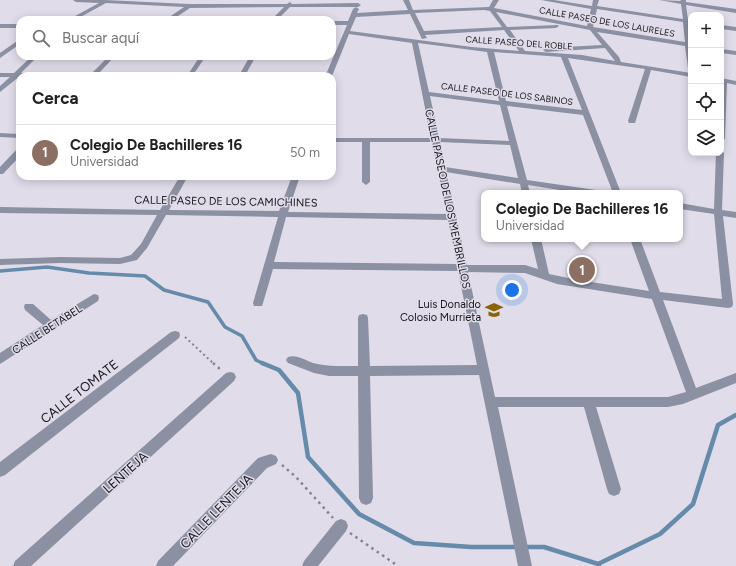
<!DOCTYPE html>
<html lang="es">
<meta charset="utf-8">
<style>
:root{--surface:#fff;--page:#f6f6f6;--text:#222;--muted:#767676;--line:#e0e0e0;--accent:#d93025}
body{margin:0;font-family:Figtree,sans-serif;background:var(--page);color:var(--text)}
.controls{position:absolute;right:12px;top:12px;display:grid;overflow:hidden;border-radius:8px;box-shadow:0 2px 10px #0003}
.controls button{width:36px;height:36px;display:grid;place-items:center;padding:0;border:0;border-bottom:1px solid var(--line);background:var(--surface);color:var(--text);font:20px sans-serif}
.you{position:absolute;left:512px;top:290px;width:14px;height:14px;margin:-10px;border:3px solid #fff;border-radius:50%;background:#1a73e8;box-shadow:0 0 0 6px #1a73e833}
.badge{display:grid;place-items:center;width:26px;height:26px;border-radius:50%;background:var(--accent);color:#fff;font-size:13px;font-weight:700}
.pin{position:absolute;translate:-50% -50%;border:2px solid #fff;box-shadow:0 1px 4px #0006}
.popup{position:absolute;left:481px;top:190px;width:202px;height:52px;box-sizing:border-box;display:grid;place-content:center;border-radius:8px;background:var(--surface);filter:drop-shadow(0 1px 3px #0005);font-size:13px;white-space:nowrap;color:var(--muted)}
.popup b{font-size:15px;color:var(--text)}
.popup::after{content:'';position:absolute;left:50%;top:100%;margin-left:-8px;border:8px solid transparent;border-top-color:var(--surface)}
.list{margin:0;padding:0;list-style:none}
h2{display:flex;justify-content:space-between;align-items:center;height:52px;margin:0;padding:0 16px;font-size:17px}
h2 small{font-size:13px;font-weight:400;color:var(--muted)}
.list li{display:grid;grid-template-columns:26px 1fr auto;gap:12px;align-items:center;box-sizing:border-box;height:56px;padding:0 16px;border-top:1px solid var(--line)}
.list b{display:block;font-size:15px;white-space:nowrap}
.list p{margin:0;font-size:13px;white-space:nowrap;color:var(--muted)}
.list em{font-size:13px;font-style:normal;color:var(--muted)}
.icon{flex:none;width:22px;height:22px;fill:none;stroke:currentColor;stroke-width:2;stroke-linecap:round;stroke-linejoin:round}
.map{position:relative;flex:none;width:736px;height:566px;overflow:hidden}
.search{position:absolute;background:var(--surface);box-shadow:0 2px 10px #0003;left:16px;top:16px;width:320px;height:44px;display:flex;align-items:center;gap:10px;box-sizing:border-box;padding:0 14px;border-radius:12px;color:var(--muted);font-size:15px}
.panel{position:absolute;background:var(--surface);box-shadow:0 2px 10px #0003;left:16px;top:72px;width:320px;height:108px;border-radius:12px}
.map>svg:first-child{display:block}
</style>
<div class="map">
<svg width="736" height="566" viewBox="0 0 736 566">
<rect width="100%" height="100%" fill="#e0dce9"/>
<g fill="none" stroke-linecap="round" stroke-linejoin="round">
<path stroke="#668aaa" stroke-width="3.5" d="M 0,271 L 47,267 L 89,273 L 145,276 L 164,290 L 208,302 L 225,327 L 242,336 L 256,360 L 264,364"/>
<path stroke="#668aaa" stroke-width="4.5" d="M 262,363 L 279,370 L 298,393 L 308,457 L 359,514 L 414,543 L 471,547 L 518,547
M 524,547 L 544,547 L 598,564 L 599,566
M 598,564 L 660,534 L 693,504 L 718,425 L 736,415"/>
<path stroke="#86838d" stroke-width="2" stroke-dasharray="2 3" stroke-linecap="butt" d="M 185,337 L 214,364"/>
<path stroke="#86838d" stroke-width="2.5" stroke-dasharray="2.5 4" stroke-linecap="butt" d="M 213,363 L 221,370
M 282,465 L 296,477 L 333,518
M 350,533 L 398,566"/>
<path fill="#8b90a3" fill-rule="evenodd" d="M 73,0 L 105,0 L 189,4 L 287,4 L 290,2 L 292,4 L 358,3 L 361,5 L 358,7 L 290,7 L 277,20 L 271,20 L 284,7 L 190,8 L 172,20 L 165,20 L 184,7 L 106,3 L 75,20 L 68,20 L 99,3 L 76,2 Z
M 403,0 L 409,0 L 413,10 L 489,7 L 493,0 L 499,0 L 494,8 L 587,26 L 591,9 L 541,0 L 554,0 L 592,6 L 593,0 L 599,0 L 597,6 L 683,19 L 681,4 L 659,0 L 681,1 L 680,0 L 686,0 L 686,2 L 736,9 L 736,13 L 686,5 L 688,20 L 691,20 L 691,24 L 688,23 L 691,43 L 691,70 L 688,68 L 685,46 L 597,32 L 619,57 L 621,62 L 691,73 L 691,77 L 651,70 L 635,123 L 629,123 L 628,121 L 645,69 L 568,58 L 621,193 L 613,193 L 583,115 L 507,106 L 527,180 L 596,190 L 600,193 L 579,193 L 528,185 L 530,193 L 522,193 L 520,184 L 446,172 L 467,265 L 525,265 L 538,269 L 531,239 L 541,239 L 549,274 L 578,280 L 649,291 L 630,239 L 640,239 L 660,292 L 722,299 L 714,214 L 680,209 L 680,203 L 714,209 L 716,153 L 721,153 L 721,151 L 724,153 L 722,210 L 736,212 L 736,218 L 723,216 L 733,304 L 732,307 L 728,308 L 663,300 L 696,388 L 736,373 L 736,383 L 683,404 L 668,407 L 596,407 L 621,489 L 619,494 L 614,496 L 609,494 L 607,489 L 584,407 L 498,407 L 532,566 L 518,566 L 479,375 L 370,376 L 373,498 L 371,503 L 366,505 L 361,503 L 359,498 L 358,376 L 329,376 L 314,373 L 288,363 L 286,360 L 288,357 C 296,354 305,360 313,363 C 327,367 343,366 358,366 L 358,318 L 359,315 L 363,314 L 367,315 L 368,318 L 370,366 L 477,365 L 458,271 L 273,269 L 263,303 L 262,306 L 254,306 L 253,303 L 278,217 L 166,215 L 147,248 L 137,260 L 120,264 L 60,263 L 0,265 L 0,259 L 60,257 L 120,258 L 131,255 L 141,244 L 157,215 L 0,213 L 0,207 L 160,210 L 180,176 L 188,176 L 169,210 L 279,211 L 292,176 L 300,176 L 288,212 L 447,214 L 432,142 L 370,142 L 370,182 L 366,185 L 362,182 L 362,142 L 332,142 L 332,138 L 431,138 L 412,43 L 349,34 L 332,76 L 20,76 L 0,92 L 0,86 L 10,77 L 0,77 L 0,73 L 14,73 L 32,56 L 38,56 L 21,73 L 92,73 L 109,56 L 115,56 L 99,73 L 189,73 L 200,56 L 206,56 L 195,72 L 241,72 L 250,56 L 256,56 L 247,72 L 327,72 L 347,25 L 332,25 L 332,21 L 348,21 L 353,9 L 356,7 L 359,9 L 357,13 L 408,10 ZM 597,9 L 683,22 L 685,42 L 593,27 ZM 484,10 L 490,11 L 502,27 L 424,31 L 415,13 ZM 496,12 L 590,30 L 602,45 L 546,48 L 543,50 L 546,52 L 605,48 L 615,61 L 582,55 L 525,51 L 510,30 L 556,28 L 559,26 L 558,25 L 507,27 ZM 410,14 L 422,39 L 427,38 L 425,35 L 504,30 L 519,51 L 472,47 L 350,31 L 356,17 ZM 418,43 L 487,52 L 499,101 L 429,92 ZM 494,52 L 561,57 L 582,110 L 506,101 ZM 430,96 L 500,105 L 509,141 L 439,138 ZM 440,142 L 510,145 L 518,178 L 445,167 ZM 286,217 L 448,220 L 457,264 L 274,262 ZM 468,272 L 525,273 L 557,284 L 652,299 L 686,392 L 668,397 L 495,397 Z
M 0,24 L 20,24 L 20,28 L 0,28 Z
M 721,25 L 736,27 L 736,31 L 721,29 Z
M 20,39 L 20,44 L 0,58 L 0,53 Z
M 721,49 L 736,51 L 736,55 L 721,53 Z
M 721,78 L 736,81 L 736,85 L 727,83 L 725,139 L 721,141 Z
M 0,133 L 20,134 L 20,138 L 0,137 Z
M 17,149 L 20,149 L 20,156 L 3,174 L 0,174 L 0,167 Z
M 94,294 L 98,295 L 99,298 L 98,301 L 0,364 L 0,353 L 43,325 L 25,310 L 24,307 L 25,304 L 33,304 L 51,320 Z
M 175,331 L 179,332 L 180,335 L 179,338 L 5,475 L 0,477 L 0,462 L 171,332 Z
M 230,372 L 234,373 L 236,377 L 234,381 L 31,566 L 13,566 L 15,561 L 226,373 Z
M 271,454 L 276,456 L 278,460 L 276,464 L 267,468 L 173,566 L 156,566 L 158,561 L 258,458 Z
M 341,519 L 346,521 L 348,526 L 346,531 L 318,566 L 302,566 L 304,561 L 336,521 Z"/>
</g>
<defs>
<g id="school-bare" transform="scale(1.38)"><path d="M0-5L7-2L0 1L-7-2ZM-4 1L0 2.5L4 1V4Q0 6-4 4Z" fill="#8d6307" stroke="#e0dce9" stroke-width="2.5" paint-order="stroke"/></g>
</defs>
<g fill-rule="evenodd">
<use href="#school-bare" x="494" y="310"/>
</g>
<g text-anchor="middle" stroke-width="3" stroke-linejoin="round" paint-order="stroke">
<g font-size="9" fill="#17151a" stroke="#e0dce9">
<text transform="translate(607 22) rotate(10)" y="3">CALLE PASEO DE LOS LAURELES</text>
<text transform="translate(519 43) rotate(4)" y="3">CALLE PASEO DEL ROBLE</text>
<text transform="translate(507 94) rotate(7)" y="3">CALLE PASEO DE LOS SABINOS</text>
</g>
<g font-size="11" fill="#17151a" stroke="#e0dce9">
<text transform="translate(448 199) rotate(78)" y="4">CALLE PASEO DE LOS MEMBRILLOS</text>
<text transform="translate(226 201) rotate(1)" y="4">CALLE PASEO DE LOS CAMICHINES</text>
<text transform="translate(47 329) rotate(-33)" y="4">CALLE BETABEL</text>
</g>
<g font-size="11" fill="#17151a" stroke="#e0dce9" text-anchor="end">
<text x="481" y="308">Luis Donaldo<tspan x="481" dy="13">Colosio Murrieta</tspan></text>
</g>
<g font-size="13" fill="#17151a" stroke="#e0dce9">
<text transform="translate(79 391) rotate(-38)" y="5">CALLE TOMATE</text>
<text transform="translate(125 472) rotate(-42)" y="5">LENTEJA</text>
<text transform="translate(216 511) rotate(-46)" y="5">CALLE LENTEJA</text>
</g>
</g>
</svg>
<div class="controls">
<button>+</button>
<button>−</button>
<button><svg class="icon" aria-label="locate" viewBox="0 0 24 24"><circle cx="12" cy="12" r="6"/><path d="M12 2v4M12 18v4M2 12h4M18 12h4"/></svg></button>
<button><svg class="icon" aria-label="layers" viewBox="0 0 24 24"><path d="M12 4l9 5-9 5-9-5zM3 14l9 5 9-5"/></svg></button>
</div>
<div class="you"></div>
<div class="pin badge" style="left:582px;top:270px;background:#8d6e63">1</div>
<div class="popup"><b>Colegio De Bachilleres 16</b>Universidad</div>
<div class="search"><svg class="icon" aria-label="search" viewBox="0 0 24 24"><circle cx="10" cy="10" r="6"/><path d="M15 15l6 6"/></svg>Buscar aquí</div>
<section class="panel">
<h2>Cerca<small></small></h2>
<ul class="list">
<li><span class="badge" style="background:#8d6e63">1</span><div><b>Colegio De Bachilleres 16</b><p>Universidad</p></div><em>50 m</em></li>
</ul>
</section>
</div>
